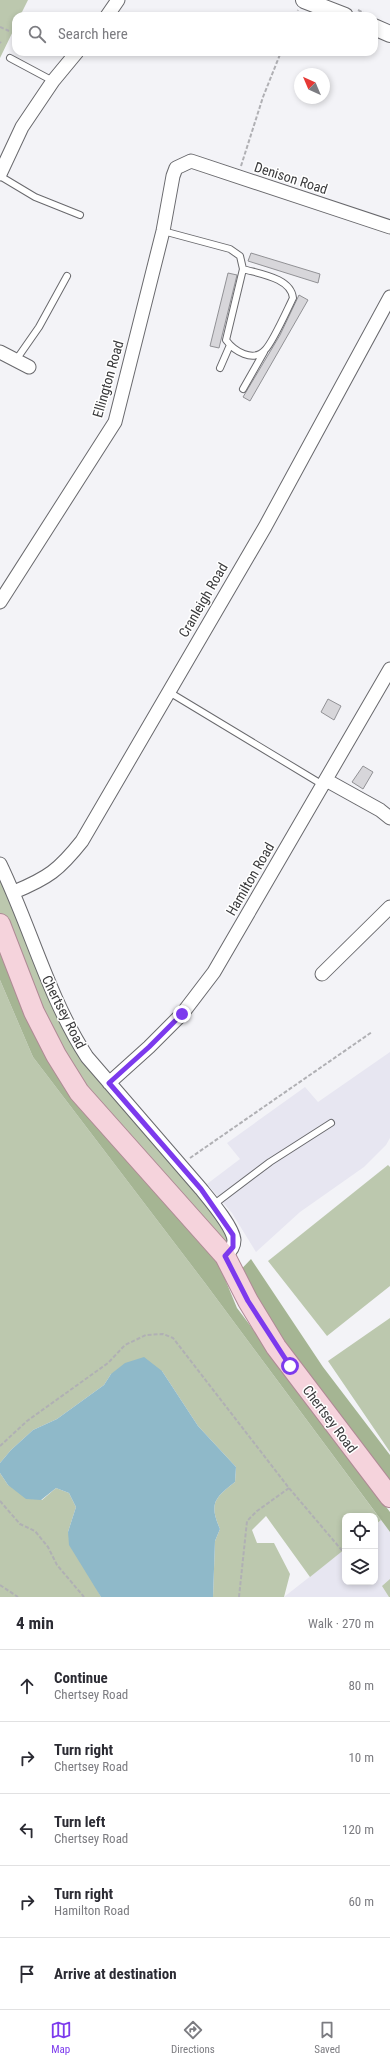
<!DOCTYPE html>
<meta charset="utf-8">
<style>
:root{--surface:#fff;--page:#f2f2f3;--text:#2b2b33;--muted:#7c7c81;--line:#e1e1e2;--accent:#7c3aed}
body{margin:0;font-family:"Roboto Condensed",sans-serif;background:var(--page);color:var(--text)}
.controls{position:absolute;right:12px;bottom:12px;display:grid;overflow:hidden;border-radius:8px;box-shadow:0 2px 6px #0003}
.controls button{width:36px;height:36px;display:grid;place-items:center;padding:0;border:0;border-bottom:1px solid var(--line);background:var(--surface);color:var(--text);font:20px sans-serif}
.compass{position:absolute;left:294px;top:68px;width:36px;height:36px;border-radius:50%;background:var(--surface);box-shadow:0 2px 6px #0003;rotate:316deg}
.stop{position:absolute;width:12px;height:12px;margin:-9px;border:3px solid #7c3aed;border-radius:50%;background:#fff}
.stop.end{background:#7c3aed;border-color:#fff;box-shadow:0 1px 4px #0008}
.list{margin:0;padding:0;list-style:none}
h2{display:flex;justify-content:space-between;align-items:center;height:52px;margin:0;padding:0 16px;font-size:17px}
h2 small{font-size:13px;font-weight:400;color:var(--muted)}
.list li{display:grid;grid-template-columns:26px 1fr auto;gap:12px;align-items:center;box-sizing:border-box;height:72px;padding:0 16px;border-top:1px solid var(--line)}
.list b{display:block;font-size:15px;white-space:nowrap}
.list p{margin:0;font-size:13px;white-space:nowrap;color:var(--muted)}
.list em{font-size:13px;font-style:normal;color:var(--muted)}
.icon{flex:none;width:22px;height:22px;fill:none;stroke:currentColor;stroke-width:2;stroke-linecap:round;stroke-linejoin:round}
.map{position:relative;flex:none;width:390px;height:1597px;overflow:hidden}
.search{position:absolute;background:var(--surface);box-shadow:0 2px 6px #0003;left:12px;right:12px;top:12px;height:44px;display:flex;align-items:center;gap:10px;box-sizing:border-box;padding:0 14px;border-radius:12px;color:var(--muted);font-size:15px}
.sheet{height:412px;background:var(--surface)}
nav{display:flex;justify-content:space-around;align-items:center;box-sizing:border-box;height:56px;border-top:1px solid var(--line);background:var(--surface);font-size:11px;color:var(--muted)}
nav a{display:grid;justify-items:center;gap:2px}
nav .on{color:var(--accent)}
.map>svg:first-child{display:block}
</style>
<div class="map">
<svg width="390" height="1597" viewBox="0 0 390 1597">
<rect width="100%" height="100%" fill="#f3f3f7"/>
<path fill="#e7e6f1" d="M 390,1052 L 390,1138 L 386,1145 L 364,1167 L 300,1212 L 256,1252 L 232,1213 L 207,1184 L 240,1159 L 227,1143 L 305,1087 L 318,1102 Z
M 381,1520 L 390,1532 L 390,1597 L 284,1597 L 345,1549 L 345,1582 L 375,1582 L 375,1525 Z"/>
<path fill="#bcc8ae" d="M 0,0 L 28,0 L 20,16 L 16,16 L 16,25 L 0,58 Z
M 0,864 L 65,1019 L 233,1235 L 229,1252 L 79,1092 L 0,924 Z
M 0,980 L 33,1057 L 205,1283 L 381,1520 L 375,1525 L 375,1516 L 345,1516 L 345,1549 L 310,1577 L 266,1516 L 252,1530 L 257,1543 L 274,1543 L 290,1574 L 284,1597 L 213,1597 L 215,1541 L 220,1529 C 209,1504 214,1498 235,1482 L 236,1467 L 198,1426 L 162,1371 L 111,1374 L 104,1385 L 57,1419 L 33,1430 L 11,1450 L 0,1463 Z
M 388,1165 L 390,1167 L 390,1286 L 327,1336 L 268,1261 Z
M 390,1318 L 390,1452 L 328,1361 Z
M 0,1473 L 8,1485 L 42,1500 L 56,1488 L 69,1493 L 76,1507 L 68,1532 L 101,1597 L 0,1597 Z
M 390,1579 L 390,1597 L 389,1597 L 382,1586 Z"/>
<path fill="#a5b593" d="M 0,937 L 35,1023 L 205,1242 L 220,1267 L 237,1308 L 390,1512 L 390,1532 L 205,1283 L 33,1057 L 0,980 Z
M 251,1259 L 323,1367 L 390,1455 L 390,1481 L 231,1280 Z"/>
<path fill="#8fb9c9" d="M 144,1357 L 162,1371 L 198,1426 L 236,1467 L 235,1482 C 214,1498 209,1504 220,1529 L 215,1541 L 213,1597 L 101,1597 L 69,1545 L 68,1532 L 76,1507 L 69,1493 L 56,1488 L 41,1500 L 26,1499 L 8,1485 L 0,1473 L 0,1463 L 11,1450 L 33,1430 L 57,1419 L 104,1385 L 111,1374 L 125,1363 Z"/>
<path fill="#d7d6da" stroke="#919195" d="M 251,253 L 320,274 L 318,283 L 248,261 Z
M 228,273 L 237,275 L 219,348 L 210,346 Z
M 299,295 L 308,300 L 250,401 L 243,397 L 280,335 Z
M 328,699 L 341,706 L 334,720 L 321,712 Z
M 363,766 L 373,772 L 363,789 L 352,782 Z"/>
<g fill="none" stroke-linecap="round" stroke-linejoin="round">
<g stroke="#69696d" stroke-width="8">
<path id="service" d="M 10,58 L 53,81
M 0,176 L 35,197 L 80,215
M 163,231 L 230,249 L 240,256 L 243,269 L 226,340 C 234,351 253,363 265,350 C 273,342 287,310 293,298 C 291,278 260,274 243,269
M 16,360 L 39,327 L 67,276
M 220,368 L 230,345
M 243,389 L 264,352
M 169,692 L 323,785
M 213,1205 L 270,1162 L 331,1123"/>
</g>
<g stroke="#69696d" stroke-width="15">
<path id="minor" d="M 107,16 L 118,0
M 0,174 L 22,127 L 53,81 L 77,52
M 0,352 L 29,367
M 0,602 L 115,422 L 163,231 L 173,176 L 176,168 L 191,161 L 390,227
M 326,780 L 380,810 L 390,818
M 0,864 C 31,928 48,997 87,1057 L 201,1189 C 210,1200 233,1227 234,1240 C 234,1247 230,1252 225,1256
M 14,892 C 48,878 59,870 82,841 L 265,527 L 390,297
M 322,974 L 390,907
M 109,1083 L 149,1047 L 182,1014 L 214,972 L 390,669"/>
</g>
<g stroke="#69696d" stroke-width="18">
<path id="tertiary" d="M 304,0 L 345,16
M 374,27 L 390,34"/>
</g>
<g stroke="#af8a95" stroke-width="22">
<path id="primary" d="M 0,924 L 34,1012 L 56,1055 L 79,1092 L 225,1256 L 248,1301 L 276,1347 L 390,1497"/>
</g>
<path stroke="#b0b0b4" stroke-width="2" stroke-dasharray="4 2" stroke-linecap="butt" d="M 358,10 L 368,15
M 295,16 L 298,10
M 0,27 L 9,31
M 0,42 L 1,43
M 241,166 L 263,97 L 281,52
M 190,1158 L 372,1032
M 0,1446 L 27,1421 L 108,1363 L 125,1345 L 146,1335 L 163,1334 L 173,1338 L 289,1488 L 345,1554
M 0,1501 L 20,1524 L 35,1531 L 48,1547 L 57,1565 L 84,1597
M 0,1585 L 18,1597
M 239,1597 L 247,1521 L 257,1511 L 289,1488"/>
<use href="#service" stroke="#fff" stroke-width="6"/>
<use href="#minor" stroke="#fff" stroke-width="13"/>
<use href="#tertiary" stroke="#fff" stroke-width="16"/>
<use href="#primary" stroke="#f5d3dc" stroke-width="20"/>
</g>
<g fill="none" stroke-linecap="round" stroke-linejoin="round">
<path stroke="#7c3aed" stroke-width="5" d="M 182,1014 L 149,1047 L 109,1083 L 201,1189 L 233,1235 L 233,1247 L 225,1256 L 248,1301 L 290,1366"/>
</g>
<g text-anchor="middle" stroke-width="3" stroke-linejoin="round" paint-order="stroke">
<g font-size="14" fill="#3a3a3c" stroke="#fff">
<text transform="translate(291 178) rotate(18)" y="5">Denison Road</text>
<text transform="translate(108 379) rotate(-74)" y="5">Ellington Road</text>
<text transform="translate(203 600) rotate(-60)" y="5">Cranleigh Road</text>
<text transform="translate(250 879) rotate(-60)" y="5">Hamilton Road</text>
<text transform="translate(64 1012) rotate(63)" y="5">Chertsey Road</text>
<text transform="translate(330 1419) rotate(53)" y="5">Chertsey Road</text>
</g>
</g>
</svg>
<div class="controls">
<button><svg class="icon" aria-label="locate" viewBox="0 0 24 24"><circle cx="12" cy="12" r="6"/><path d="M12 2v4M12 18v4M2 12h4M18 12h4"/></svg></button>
<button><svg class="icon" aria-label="layers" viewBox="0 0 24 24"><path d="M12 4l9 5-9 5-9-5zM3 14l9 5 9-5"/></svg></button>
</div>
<svg class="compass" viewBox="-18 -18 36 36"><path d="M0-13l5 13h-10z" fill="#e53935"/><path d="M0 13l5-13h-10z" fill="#7c7c81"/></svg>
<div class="stop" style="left:290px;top:1366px"></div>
<div class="stop end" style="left:182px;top:1014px"></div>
<div class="search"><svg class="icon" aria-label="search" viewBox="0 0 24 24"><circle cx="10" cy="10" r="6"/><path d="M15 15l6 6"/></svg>Search here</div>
</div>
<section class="sheet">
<h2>4 min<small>Walk · 270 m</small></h2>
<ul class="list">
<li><svg class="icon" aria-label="ahead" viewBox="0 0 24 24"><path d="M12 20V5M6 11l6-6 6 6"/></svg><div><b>Continue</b><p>Chertsey Road</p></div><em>80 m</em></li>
<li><svg class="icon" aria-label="right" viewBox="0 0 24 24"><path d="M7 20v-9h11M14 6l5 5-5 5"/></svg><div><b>Turn right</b><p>Chertsey Road</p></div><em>10 m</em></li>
<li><svg class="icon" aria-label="left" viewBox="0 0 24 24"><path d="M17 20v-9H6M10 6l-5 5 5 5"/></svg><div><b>Turn left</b><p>Chertsey Road</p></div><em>120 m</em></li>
<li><svg class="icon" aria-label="right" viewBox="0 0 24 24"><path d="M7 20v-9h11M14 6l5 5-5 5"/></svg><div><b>Turn right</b><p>Hamilton Road</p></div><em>60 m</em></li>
<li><svg class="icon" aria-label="arrive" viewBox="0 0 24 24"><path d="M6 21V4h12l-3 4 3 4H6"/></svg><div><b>Arrive at destination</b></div></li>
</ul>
</section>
<nav>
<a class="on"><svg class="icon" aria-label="map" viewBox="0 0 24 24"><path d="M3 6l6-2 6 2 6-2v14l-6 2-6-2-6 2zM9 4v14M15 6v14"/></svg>Map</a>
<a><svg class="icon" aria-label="directions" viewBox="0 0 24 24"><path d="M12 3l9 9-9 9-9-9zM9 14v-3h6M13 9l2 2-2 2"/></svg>Directions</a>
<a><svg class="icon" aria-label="saved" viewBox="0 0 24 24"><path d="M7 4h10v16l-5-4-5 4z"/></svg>Saved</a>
</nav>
